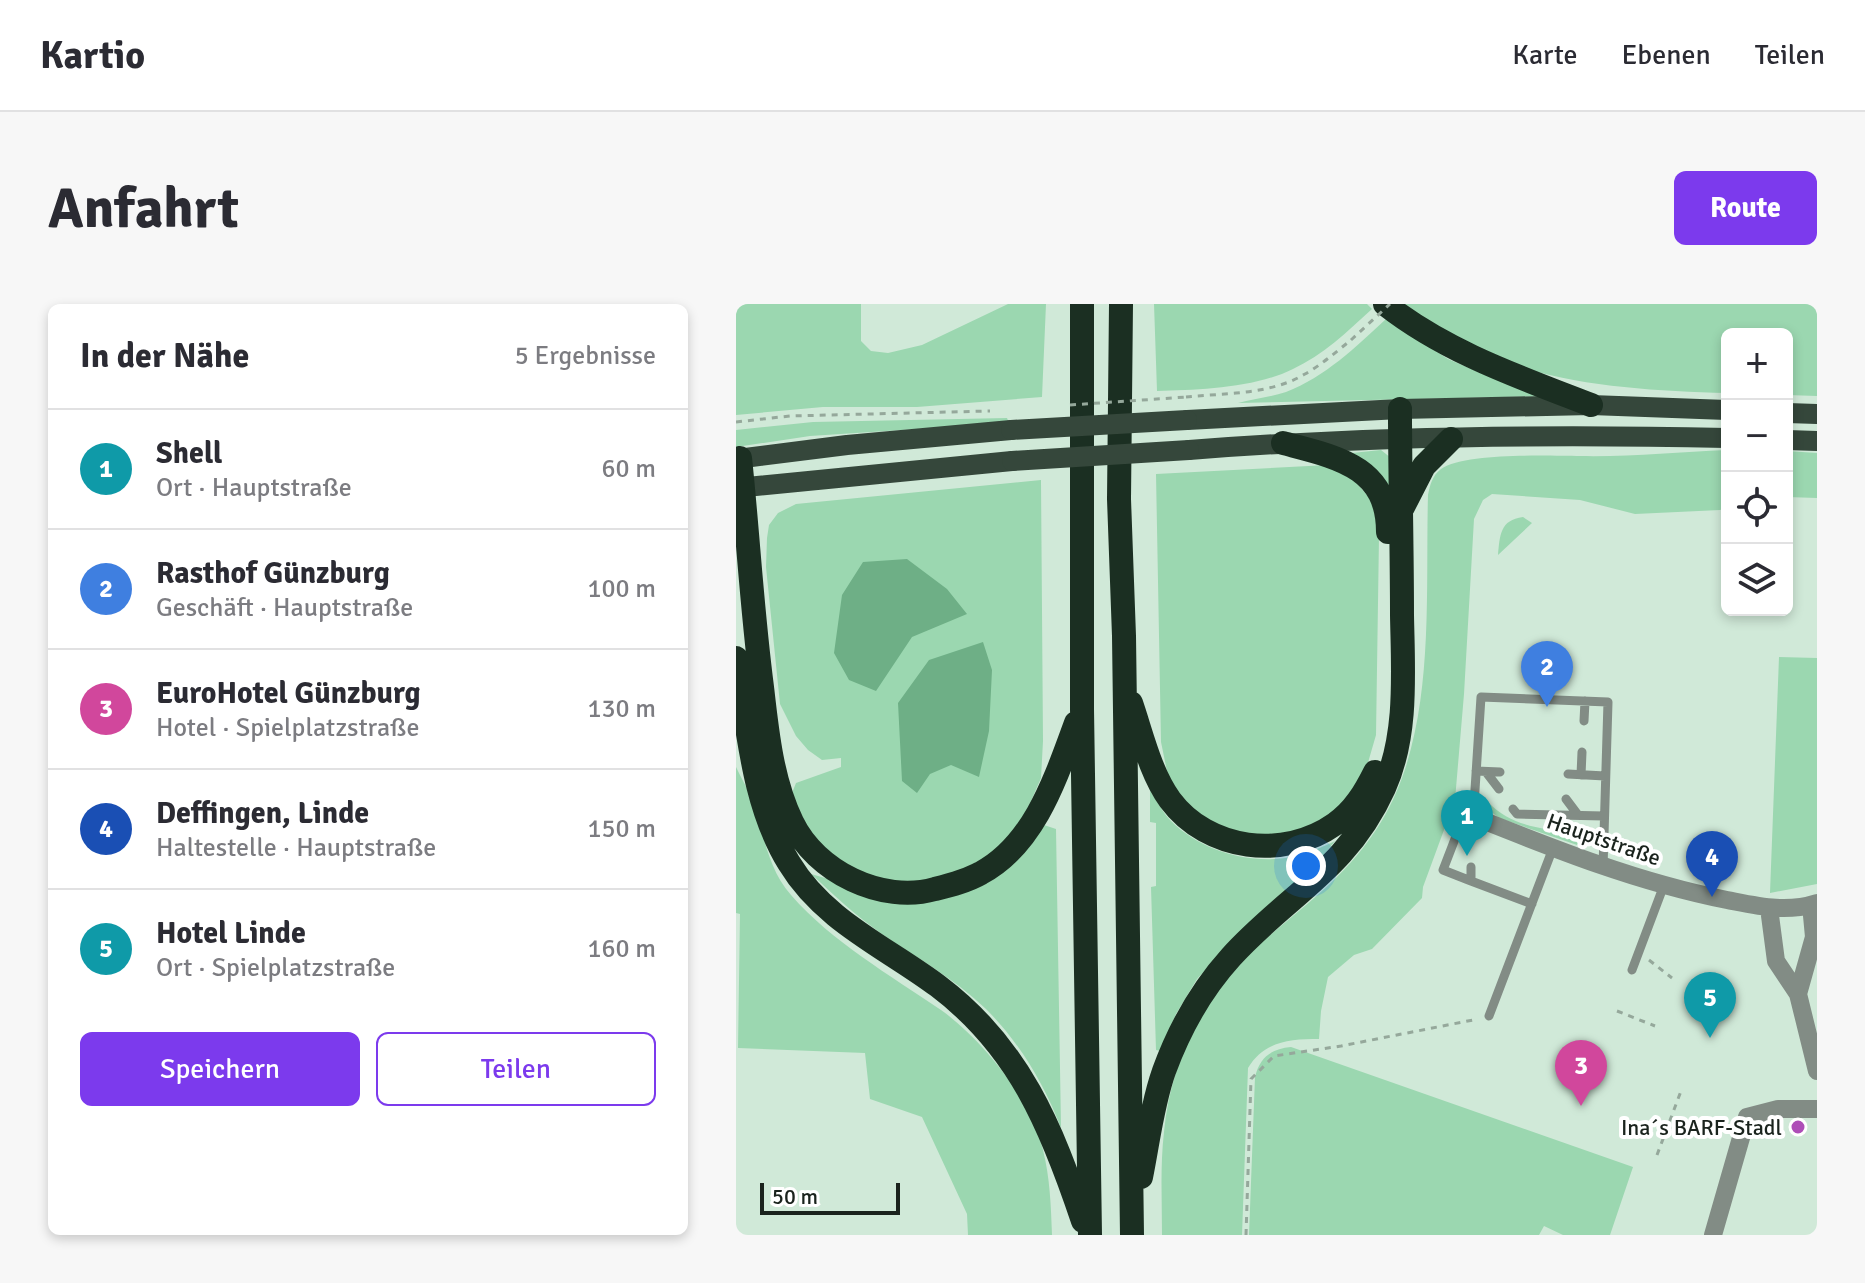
<!DOCTYPE html>
<html lang="de">
<meta charset="utf-8">
<style>
:root{--surface:#fff;--page:#f7f7f7;--text:#2b2b33;--muted:#7c7c81;--line:#e1e1e2;--accent:#7c3aed}
body{margin:0;font-family:Signika,sans-serif;background:var(--page);color:var(--text)}
.controls{position:absolute;right:24px;top:24px;display:grid;overflow:hidden;border-radius:12px;box-shadow:0 4px 12px #0003}
.controls button{width:72px;height:72px;display:grid;place-items:center;padding:0;border:0;border-bottom:2px solid var(--line);background:var(--surface);color:var(--text);font:40px sans-serif}
.scale{position:absolute;left:24px;bottom:20px;width:140px;box-sizing:border-box;padding-left:8px;border:4px solid #1a231d;border-top:0;font-size:22px;line-height:28px;white-space:nowrap;color:#1a231d;-webkit-text-stroke:6px #fff;paint-order:stroke}
.you{position:absolute;left:570px;top:562px;width:28px;height:28px;margin:-20px;border:6px solid #fff;border-radius:50%;background:#1a73e8;box-shadow:0 0 0 12px #1a73e833}
.badge{display:grid;place-items:center;width:52px;height:52px;border-radius:50%;background:var(--accent);color:#fff;font-size:26px;font-weight:700}
.pin{position:absolute;translate:-50% -66px;filter:drop-shadow(0 2px 4px #0008)}
.pin::after{content:'';position:absolute;top:42px;width:28px;height:24px;background:inherit;clip-path:polygon(0 0,100% 0,50% 100%)}
.list{margin:0;padding:0;list-style:none}
h2{display:flex;justify-content:space-between;align-items:center;height:104px;margin:0;padding:0 32px;font-size:34px}
h2 small{font-size:26px;font-weight:400;color:var(--muted)}
.list li{display:grid;grid-template-columns:52px 1fr auto;gap:24px;align-items:center;box-sizing:border-box;height:120px;padding:0 32px;border-top:2px solid var(--line)}
.list b{display:block;font-size:30px;white-space:nowrap}
.list p{margin:0;font-size:26px;white-space:nowrap;color:var(--muted)}
.list em{font-size:26px;font-style:normal;color:var(--muted)}
.actions{display:flex;gap:16px;padding:24px 32px}
.actions a{flex:1;padding:18px 0;border:2px solid var(--accent);border-radius:12px;text-align:center;font-size:28px;color:var(--accent)}
.actions .main{background:var(--accent);color:#fff}
.icon{flex:none;width:44px;height:44px;fill:none;stroke:currentColor;stroke-width:2;stroke-linecap:round;stroke-linejoin:round}
.map{position:relative;flex:none;width:1081px;height:931px;overflow:hidden;border-radius:12px}
header{display:flex;align-items:center;gap:48px;box-sizing:border-box;height:112px;padding:0 40px;background:var(--surface);border-bottom:2px solid var(--line)}
header strong{font-size:38px}
nav{display:flex;gap:44px;margin-inline-start:auto;font-size:28px}
.intro{display:flex;align-items:center;justify-content:space-between;box-sizing:border-box;height:192px;padding:0 48px}
h1{margin:0;font-size:56px}
.button{padding:20px 36px;border-radius:12px;background:var(--accent);color:#fff;font-size:28px;font-weight:700}
main{display:flex;gap:48px;padding:0 48px}
aside{flex:1;background:var(--surface);border-radius:12px;box-shadow:0 4px 12px #0003}
.map>svg:first-child{display:block}
</style>
<header>
<strong>Kartio</strong>
<nav><a>Karte</a><a>Ebenen</a><a>Teilen</a></nav>
</header>
<div class="intro"><h1>Anfahrt</h1><a class="button">Route</a></div>
<main>
<aside>
<h2>In der Nähe<small>5 Ergebnisse</small></h2>
<ul class="list">
<li><span class="badge" style="background:#0f9aa8">1</span><div><b>Shell</b><p>Ort · Hauptstraße</p></div><em>60 m</em></li>
<li><span class="badge" style="background:#3f7fe0">2</span><div><b>Rasthof Günzburg</b><p>Geschäft · Hauptstraße</p></div><em>100 m</em></li>
<li><span class="badge" style="background:#d1479c">3</span><div><b>EuroHotel Günzburg</b><p>Hotel · Spielplatzstraße</p></div><em>130 m</em></li>
<li><span class="badge" style="background:#1a4fb4">4</span><div><b>Deffingen, Linde</b><p>Haltestelle · Hauptstraße</p></div><em>150 m</em></li>
<li><span class="badge" style="background:#0f9aa8">5</span><div><b>Hotel Linde</b><p>Ort · Spielplatzstraße</p></div><em>160 m</em></li>
</ul>
<div class="actions"><a class="main">Speichern</a><a>Teilen</a></div>
</aside>
<div class="map">
<svg width="1081" height="931" viewBox="0 0 1081 931">
<rect width="100%" height="100%" fill="#d0e9d8"/>
<path fill="#9bd7b0" d="M 0,0 L 125,0 L 125,37 L 135,47 L 152,49 L 186,41 L 272,0 L 310,0 L 306,93 L 181,103 L 87,103 L 0,111 Z
M 418,0 L 631,0 L 636,5 C 611,28 587,51 557,65 C 519,84 463,86 421,87 Z
M 667,0 L 1081,0 L 1081,92 L 1051,91 L 1051,30 L 991,30 L 991,89 C 891,86 789,80 701,26 C 689,19 678,9 667,0 Z
M 650,15 L 712,55 L 759,75 L 817,92 L 502,99 C 517,95 535,93 550,88 C 589,73 620,43 650,15 Z
M 271,114 L 273,119 L 74,132 L 0,143 L 0,126 L 77,118 Z
M 645,146 L 655,154 L 656,189 L 616,149 Z
M 991,146 L 991,204 L 984,206 L 899,210 L 844,196 L 756,190 L 747,196 L 738,215 L 728,390 L 719,496 L 687,583 L 686,594 L 636,645 L 618,651 L 592,673 L 585,707 L 583,735 C 554,735 528,737 512,764 L 506,931 L 426,931 C 426,897 424,862 428,828 C 434,761 466,691 517,646 C 564,604 611,574 645,518 C 701,426 689,295 692,191 C 694,181 696,172 705,165 C 729,148 814,152 844,152 C 893,153 942,148 991,146 Z
M 1051,147 L 1081,149 L 1081,194 L 1051,193 Z
M 592,161 L 613,170 L 636,197 L 643,232 L 640,431 L 629,469 L 600,507 L 582,519 L 552,530 L 520,534 L 492,529 L 445,497 L 432,472 L 425,438 L 420,170 Z
M 305,176 L 307,437 L 305,474 L 288,513 L 265,544 L 215,574 L 163,579 L 123,571 L 91,550 L 69,522 L 56,489 L 60,479 L 105,463 L 105,454 L 86,456 L 72,446 L 60,432 L 44,400 L 30,263 L 31,234 L 33,221 L 42,209 L 60,200 Z
M 787,213 L 796,219 L 762,251 C 764,231 764,216 787,213 Z
M 1043,353 L 1081,354 L 1081,580 L 1034,589 Z
M 0,463 C 5,474 12,485 16,496 C 28,528 31,564 55,591 C 96,638 154,671 205,706 C 247,736 295,796 307,846 C 314,874 315,902 316,931 L 232,931 L 231,910 L 186,813 L 134,795 L 129,749 L 2,744 L 4,610 L 0,609 Z
M 414,486 C 420,496 427,509 435,517 C 467,549 521,563 564,551 C 576,548 588,542 599,537 L 575,567 L 483,651 L 461,675 L 440,710 L 424,747 L 420,746 L 415,583 L 420,582 L 420,519 L 414,518 Z
M 749,498 L 752,498 C 775,522 805,525 836,528 L 841,531 L 844,542 L 763,514 L 753,506 Z
M 308,521 L 320,525 L 325,824 C 308,780 284,739 250,705 C 219,675 181,654 146,630 C 120,612 98,591 75,570 L 170,597 Z
M 555,743 L 897,863 L 874,931 L 827,931 L 808,922 L 803,931 L 513,931 L 519,773 C 524,753 535,745 555,743 Z"/>
<path fill="#6eaf86" d="M 171,255 L 211,285 L 231,310 L 176,333 L 140,387 L 113,376 L 98,349 L 106,291 L 127,258 Z
M 247,338 L 256,366 L 253,427 L 243,473 L 215,461 L 194,470 L 181,489 L 166,477 L 162,399 L 193,356 Z"/>
<g fill="none" stroke-linecap="round" stroke-linejoin="round">
<path stroke="#95a89b" stroke-width="3" stroke-dasharray="6 6" stroke-linecap="butt" d="M 450,93 C 489,89 534,91 569,70 C 585,61 600,48 615,36
M 0,118 L 54,112 L 254,107
M 913,656 L 936,674
M 881,707 L 919,722
M 921,851 L 945,787
M 510,931 L 515,775 L 538,752 L 605,742 L 742,715"/>
<path stroke="#828c85" stroke-width="9" d="M 848,417 L 849,397
M 740,467 L 764,468
M 750,468 L 763,485
M 832,470 L 869,472
M 845,471 L 846,448
M 830,495 L 842,511
M 777,505 L 781,510 L 868,512
M 736,532 L 745,393 L 872,398 L 867,564
M 735,563 L 735,577 L 796,600
M 735,577 L 707,566 L 727,514 L 736,512
M 896,666 L 928,581
M 753,712 L 817,544"/>
<path stroke="#828c85" stroke-width="18" d="M 736,512 C 821,546 901,578 991,596 C 1022,602 1050,609 1081,599
M 1033,604 L 1040,657 L 1062,690 L 1081,767
M 1062,690 L 1078,633 L 1075,601
M 977,931 L 1011,813 L 1042,805 L 1081,805"/>
<path stroke="#35473b" stroke-width="20" d="M 1051,109 L 1081,110
M 451,116 L 664,105 L 855,101 L 991,106
M 1051,136 L 1081,137
M 453,146 C 631,132 812,130 991,134
M 0,155 L 111,141 L 275,126
M 0,184 L 276,157"/>
<path stroke="#1b2f22" stroke-width="24" d="M 346,0 L 346,405 L 354,931
M 385,0 L 383,195 L 388,332 L 396,931
M 649,0 C 710,48 783,73 855,101
M 547,139 C 600,153 652,162 652,228
M 4,154 C 12,230 16,307 26,383 C 31,428 36,477 56,518 C 80,568 146,600 199,585 C 215,581 231,577 245,569 C 299,540 320,473 340,419
M 667,203 L 688,162 L 715,135
M 0,354 C 12,421 16,499 53,559 C 88,617 150,643 202,682 C 283,743 316,824 347,917
M 395,399 C 406,431 414,468 434,496 C 472,547 548,556 599,520 C 618,507 629,488 639,468
M 405,873 C 412,839 416,801 428,767 C 443,726 466,685 495,653 C 551,591 611,566 648,484 C 672,431 667,368 666,311 C 666,242 664,173 664,105"/>
<path stroke="#95a89b" stroke-width="3" stroke-dasharray="6 6" stroke-linecap="butt" d="M 615,36 L 654,0
M 334,101 L 450,93"/>
<path stroke="#35473b" stroke-width="20" d="M 275,126 L 451,116
M 276,157 L 453,146"/>
</g>
<circle fill="#ae4eb7" stroke="#fff" stroke-width="3" cx="1062" cy="823" r="8"/>
<g text-anchor="middle" stroke-width="8" stroke-linejoin="round" paint-order="stroke">
<g font-size="22" fill="#1a231d" stroke="#fff">
<text transform="translate(868 535) rotate(19)" y="8">Hauptstraße</text>
</g>
<g font-size="22" fill="#1a231d" stroke="#fff" text-anchor="end">
<text x="1046" y="831">Ina´s BARF-Stadl</text>
</g>
</g>
</svg>
<div class="controls">
<button>+</button>
<button>−</button>
<button><svg class="icon" aria-label="locate" viewBox="0 0 24 24"><circle cx="12" cy="12" r="6"/><path d="M12 2v4M12 18v4M2 12h4M18 12h4"/></svg></button>
<button><svg class="icon" aria-label="layers" viewBox="0 0 24 24"><path d="M12 4l9 5-9 5-9-5zM3 14l9 5 9-5"/></svg></button>
</div>
<div class="scale">50 m</div>
<div class="you"></div>
<div class="pin badge" style="left:731px;top:552px;background:#0f9aa8">1</div>
<div class="pin badge" style="left:811px;top:403px;background:#3f7fe0">2</div>
<div class="pin badge" style="left:845px;top:802px;background:#d1479c">3</div>
<div class="pin badge" style="left:976px;top:593px;background:#1a4fb4">4</div>
<div class="pin badge" style="left:974px;top:734px;background:#0f9aa8">5</div>
</div>
</main>
